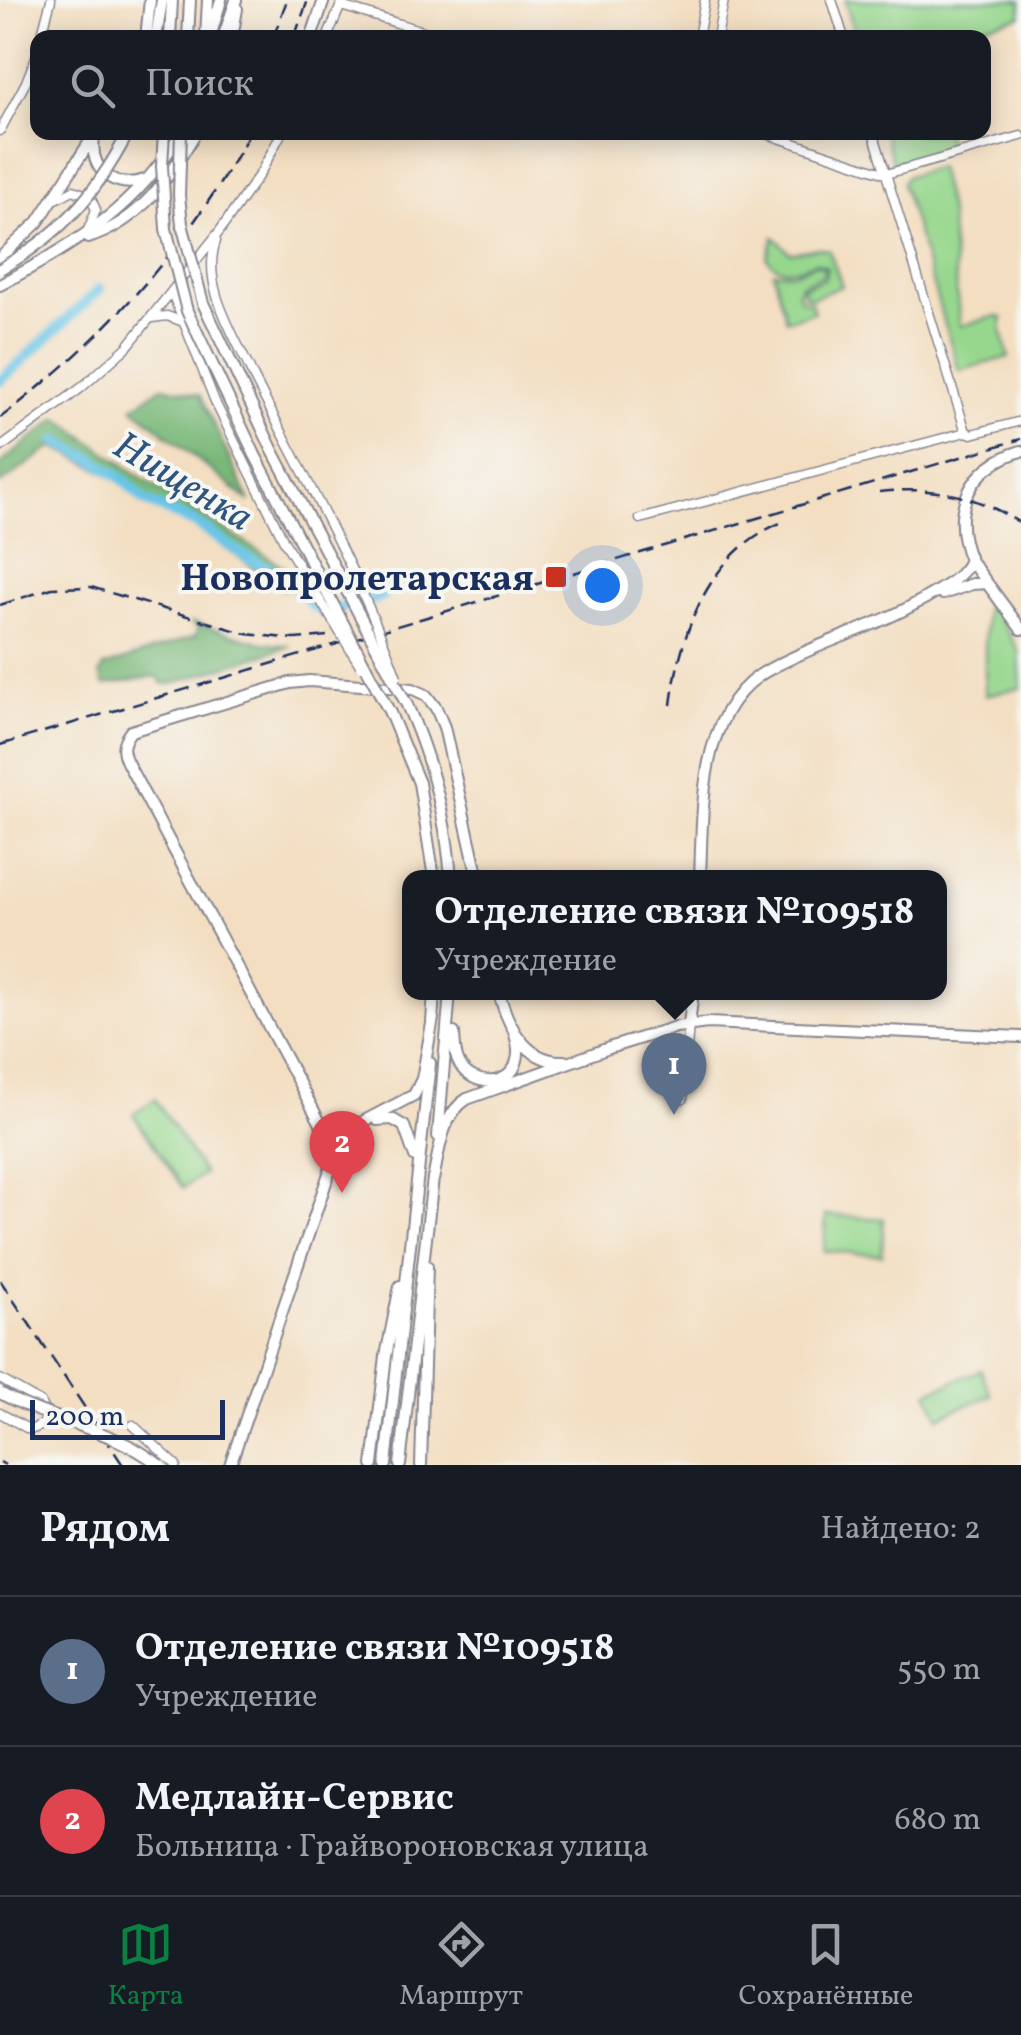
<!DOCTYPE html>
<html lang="ru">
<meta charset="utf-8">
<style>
:root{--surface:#171b24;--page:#242831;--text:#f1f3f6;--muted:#9ea1a6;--line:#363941;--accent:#0b8043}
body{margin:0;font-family:Vollkorn,serif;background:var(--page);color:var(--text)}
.scale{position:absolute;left:30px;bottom:25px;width:195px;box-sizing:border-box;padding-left:10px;border:5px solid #1b2f5e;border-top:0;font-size:28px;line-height:35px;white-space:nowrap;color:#1b2f5e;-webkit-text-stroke:8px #f6f6f2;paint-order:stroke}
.you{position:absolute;left:602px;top:585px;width:35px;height:35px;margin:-25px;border:8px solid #fff;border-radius:50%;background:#1a73e8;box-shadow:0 0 0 15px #1a73e833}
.badge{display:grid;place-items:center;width:65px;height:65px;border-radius:50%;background:var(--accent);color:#fff;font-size:32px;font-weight:700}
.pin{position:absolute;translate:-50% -82px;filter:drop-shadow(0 2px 5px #0008)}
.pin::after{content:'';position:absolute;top:52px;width:35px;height:30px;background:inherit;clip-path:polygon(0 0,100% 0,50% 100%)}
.popup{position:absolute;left:402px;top:870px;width:545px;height:130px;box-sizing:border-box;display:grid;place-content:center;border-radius:20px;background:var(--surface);filter:drop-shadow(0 2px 8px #0005);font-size:32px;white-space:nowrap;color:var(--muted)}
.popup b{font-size:38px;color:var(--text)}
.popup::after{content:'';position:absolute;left:50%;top:100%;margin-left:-20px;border:20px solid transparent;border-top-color:var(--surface)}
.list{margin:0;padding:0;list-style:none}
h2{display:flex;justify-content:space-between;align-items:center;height:130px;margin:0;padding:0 40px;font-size:42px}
h2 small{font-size:32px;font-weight:400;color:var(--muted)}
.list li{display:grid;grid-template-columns:65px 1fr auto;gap:30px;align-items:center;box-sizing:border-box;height:150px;padding:0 40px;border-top:2px solid var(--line)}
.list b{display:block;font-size:38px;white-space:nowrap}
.list p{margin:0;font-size:32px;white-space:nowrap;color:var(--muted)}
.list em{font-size:32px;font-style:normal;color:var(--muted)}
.icon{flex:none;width:55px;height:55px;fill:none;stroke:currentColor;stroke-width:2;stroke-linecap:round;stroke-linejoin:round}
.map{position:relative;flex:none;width:1021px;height:1465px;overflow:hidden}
.search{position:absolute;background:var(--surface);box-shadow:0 5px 25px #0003;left:30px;right:30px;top:30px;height:110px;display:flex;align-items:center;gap:25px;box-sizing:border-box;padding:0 35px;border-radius:20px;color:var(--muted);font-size:38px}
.sheet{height:430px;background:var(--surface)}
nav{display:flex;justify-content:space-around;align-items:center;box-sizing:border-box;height:140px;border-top:2px solid var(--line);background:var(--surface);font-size:28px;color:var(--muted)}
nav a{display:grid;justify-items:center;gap:5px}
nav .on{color:var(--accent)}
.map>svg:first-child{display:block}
</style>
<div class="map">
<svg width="1021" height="1465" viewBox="0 0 1021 1465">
<rect width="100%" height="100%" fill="#f6f6f2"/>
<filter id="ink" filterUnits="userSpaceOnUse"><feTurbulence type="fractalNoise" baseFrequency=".01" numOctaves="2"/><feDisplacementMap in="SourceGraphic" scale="20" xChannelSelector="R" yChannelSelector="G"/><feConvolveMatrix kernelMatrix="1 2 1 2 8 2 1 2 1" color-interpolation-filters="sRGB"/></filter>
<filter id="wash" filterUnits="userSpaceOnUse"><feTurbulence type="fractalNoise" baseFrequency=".0048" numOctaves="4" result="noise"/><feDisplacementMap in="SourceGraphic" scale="40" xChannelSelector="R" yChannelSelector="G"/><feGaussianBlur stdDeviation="2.25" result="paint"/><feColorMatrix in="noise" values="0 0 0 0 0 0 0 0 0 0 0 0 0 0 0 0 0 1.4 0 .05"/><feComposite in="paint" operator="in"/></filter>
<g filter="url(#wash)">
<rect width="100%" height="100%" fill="#f3dec1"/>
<path fill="#97d78d" stroke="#598376" stroke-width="2.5" d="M 845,0 L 1021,0 L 1021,16 L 939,37 L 856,37 Z
M 884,133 L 946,133 L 950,148 L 893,164 Z
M 938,167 L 949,213 L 960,326 L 997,316 L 1003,318 L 1001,329 L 1009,357 L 959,371 L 902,183 L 907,176 Z
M 774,237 L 790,253 L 818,248 L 829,250 L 842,286 L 812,298 L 805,296 L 802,287 L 824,279 L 827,267 L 816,262 C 797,269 782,277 767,258 Z
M 815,264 L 824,267 L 824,275 L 802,284 L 798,292 L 801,300 L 811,302 L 814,312 L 786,320 L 773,272 L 793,273 Z
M 991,605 L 1019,651 L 1021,688 L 985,695 L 985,607 Z
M 155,1099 L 204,1174 L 183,1188 L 133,1114 Z
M 826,1215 L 884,1219 L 882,1255 L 824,1251 Z
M 981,1370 L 991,1395 L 939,1417 L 928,1392 Z"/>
<path fill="#79b878" stroke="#4a746b" stroke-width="2.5" d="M 163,386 L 200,395 L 250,502 L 133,407 Z
M 58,418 L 142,478 L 284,567 L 288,585 L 284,589 C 210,537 135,484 53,446 L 0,484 L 0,464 Z
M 191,622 L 262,643 L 290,646 L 171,684 L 163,684 L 157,676 L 104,685 L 100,673 L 104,667 L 195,636 L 198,628 Z"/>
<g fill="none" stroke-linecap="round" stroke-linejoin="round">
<path stroke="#69c5e7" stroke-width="11" d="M 0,381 L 100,289
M 56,441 L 94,460 L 124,480 L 145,501 L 197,524 L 244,556 L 290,580 L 312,605 L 324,612 L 382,597"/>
</g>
</g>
<g filter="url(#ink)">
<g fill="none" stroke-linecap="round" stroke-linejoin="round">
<g stroke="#878690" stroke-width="11">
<path id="minor" d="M 832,0 L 844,38
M 341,6 L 446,38
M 41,38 L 51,0
M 327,38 L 343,0
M 698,38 L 705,0
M 717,38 L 724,0
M 0,131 L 26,82 L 38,52
M 761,132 L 886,174
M 873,132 L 966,432
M 886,174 L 1021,136
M 56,199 L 73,190 L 90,196 L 96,210 L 88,230
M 216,241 C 200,286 236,337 254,378
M 172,293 L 216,404
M 152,318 L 167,316 L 181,321
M 0,448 L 81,388 L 127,347 L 219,232 L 261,172 L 282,132
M 640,519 L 966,432 L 972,434 L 1021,421
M 683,1099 L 689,1024
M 0,1379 L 40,1402 L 47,1416 L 43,1425 L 30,1430 L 0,1413
M 133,1425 L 176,1465"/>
</g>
<g stroke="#878690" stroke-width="14">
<path id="major" d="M 206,37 L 208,0
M 146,38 L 150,0
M 156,38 L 162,0
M 170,38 L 172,0
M 188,38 L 190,0
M 210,38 L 221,0
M 223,38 L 236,0
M 232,38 L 237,9
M 311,38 L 324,0
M 94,138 C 89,171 115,190 145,180
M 88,238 C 142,221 168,178 196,132
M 0,258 L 38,222 L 96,132
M 0,285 C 75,243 136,210 181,132
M 970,560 L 1021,629
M 943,594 L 972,584 L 987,583
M 407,705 C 432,761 446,816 451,878
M 390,713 L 419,783 L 434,878
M 700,878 C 703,808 698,707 770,669 C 819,642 875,628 924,599 C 940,589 962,579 970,560 C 949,509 970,467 1021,451
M 499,992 C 507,1025 526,1063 564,1061
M 432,1022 L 434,992
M 689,1024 L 693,992
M 454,1033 C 455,1044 454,1056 460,1065 C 473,1087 511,1088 517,1060 C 520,1049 516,1038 513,1028
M 377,1120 L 392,1119 L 404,1126 L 415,1157
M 438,1136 L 450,992
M 339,1142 L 322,1126 L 129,766 C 121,752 121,743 131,731 L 290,683 L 309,681 L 413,689 L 426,695 L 436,708 L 444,727 L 478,878
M 433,1180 C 439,1153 441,1115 467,1099 L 609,1048 L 676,1027 L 708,1023 L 1021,1037
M 230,1465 L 341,1138 L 347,1130 L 414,1095 L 422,1079 L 433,1018
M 373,1465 L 386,1356 L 400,1286
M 386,1465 L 430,1063
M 400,1465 L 433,1178
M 421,1465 L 427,1266"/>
</g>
<use href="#minor" stroke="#fff" stroke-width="8"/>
<use href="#major" stroke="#fff" stroke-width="10"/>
<path stroke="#1b2f5e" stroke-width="2.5" stroke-dasharray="15 8" stroke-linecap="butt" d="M 273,38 L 287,0
M 294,38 L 308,0
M 0,418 C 102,341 189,246 250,132
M 879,492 C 931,486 977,494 1021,524
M 0,605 L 52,588 L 91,587 L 247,634 L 295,639 L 327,636
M 671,705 C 680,632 710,550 783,522
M 0,745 L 1021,439
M 0,1280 L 123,1465
M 0,1462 L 5,1465"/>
<g stroke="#878690" stroke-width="11" stroke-linecap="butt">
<path id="minor-bridge" d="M 254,378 C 304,476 359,573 397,677
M 216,404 L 285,543 L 361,667"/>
</g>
<g stroke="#878690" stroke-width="14" stroke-linecap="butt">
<path id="major-bridge" d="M 164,132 L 162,166 L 166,229 L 187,311 L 255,455 L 390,713
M 181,132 L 179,195 L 182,224 L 203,303 L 272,449 L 407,705
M 0,269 C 61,234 94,197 127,135
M 0,1393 C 51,1422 113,1428 159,1465"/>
</g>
<use href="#minor-bridge" stroke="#fff" stroke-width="8"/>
<use href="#major-bridge" stroke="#fff" stroke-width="10"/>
</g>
</g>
<rect fill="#c8321e" stroke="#f6f6f2" stroke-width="4" x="544" y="565" width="24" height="24" rx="5"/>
<g text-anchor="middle" stroke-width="8" stroke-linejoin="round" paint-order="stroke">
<g font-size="38" font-weight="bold" fill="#1b2f5e" stroke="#f6f6f2" text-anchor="end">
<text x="534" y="590">Новопролетарская</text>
</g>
<g font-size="40" font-style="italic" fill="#2e5480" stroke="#f6f6f2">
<text transform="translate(184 480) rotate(31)" y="14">Нищенка</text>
</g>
</g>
</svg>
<div class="scale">200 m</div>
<div class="you"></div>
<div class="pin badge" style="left:674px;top:1115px;background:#5c6f8a">1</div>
<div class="popup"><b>Отделение связи №109518</b>Учреждение</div>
<div class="pin badge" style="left:342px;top:1193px;background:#e0444e">2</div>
<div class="search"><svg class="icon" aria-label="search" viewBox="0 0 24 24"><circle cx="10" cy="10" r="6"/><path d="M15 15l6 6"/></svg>Поиск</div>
</div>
<section class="sheet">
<h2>Рядом<small>Найдено: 2</small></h2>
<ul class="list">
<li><span class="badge" style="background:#5c6f8a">1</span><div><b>Отделение связи №109518</b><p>Учреждение</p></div><em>550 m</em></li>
<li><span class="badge" style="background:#e0444e">2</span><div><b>Медлайн-Сервис</b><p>Больница · Грайвороновская улица</p></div><em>680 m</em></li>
</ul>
</section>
<nav>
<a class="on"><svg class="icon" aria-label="map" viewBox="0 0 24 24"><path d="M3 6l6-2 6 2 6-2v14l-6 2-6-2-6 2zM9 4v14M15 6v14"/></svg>Карта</a>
<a><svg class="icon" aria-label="directions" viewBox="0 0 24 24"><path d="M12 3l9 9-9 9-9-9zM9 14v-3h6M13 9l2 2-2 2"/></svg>Маршрут</a>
<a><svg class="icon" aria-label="saved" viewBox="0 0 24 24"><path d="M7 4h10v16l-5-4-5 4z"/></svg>Сохранённые</a>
</nav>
